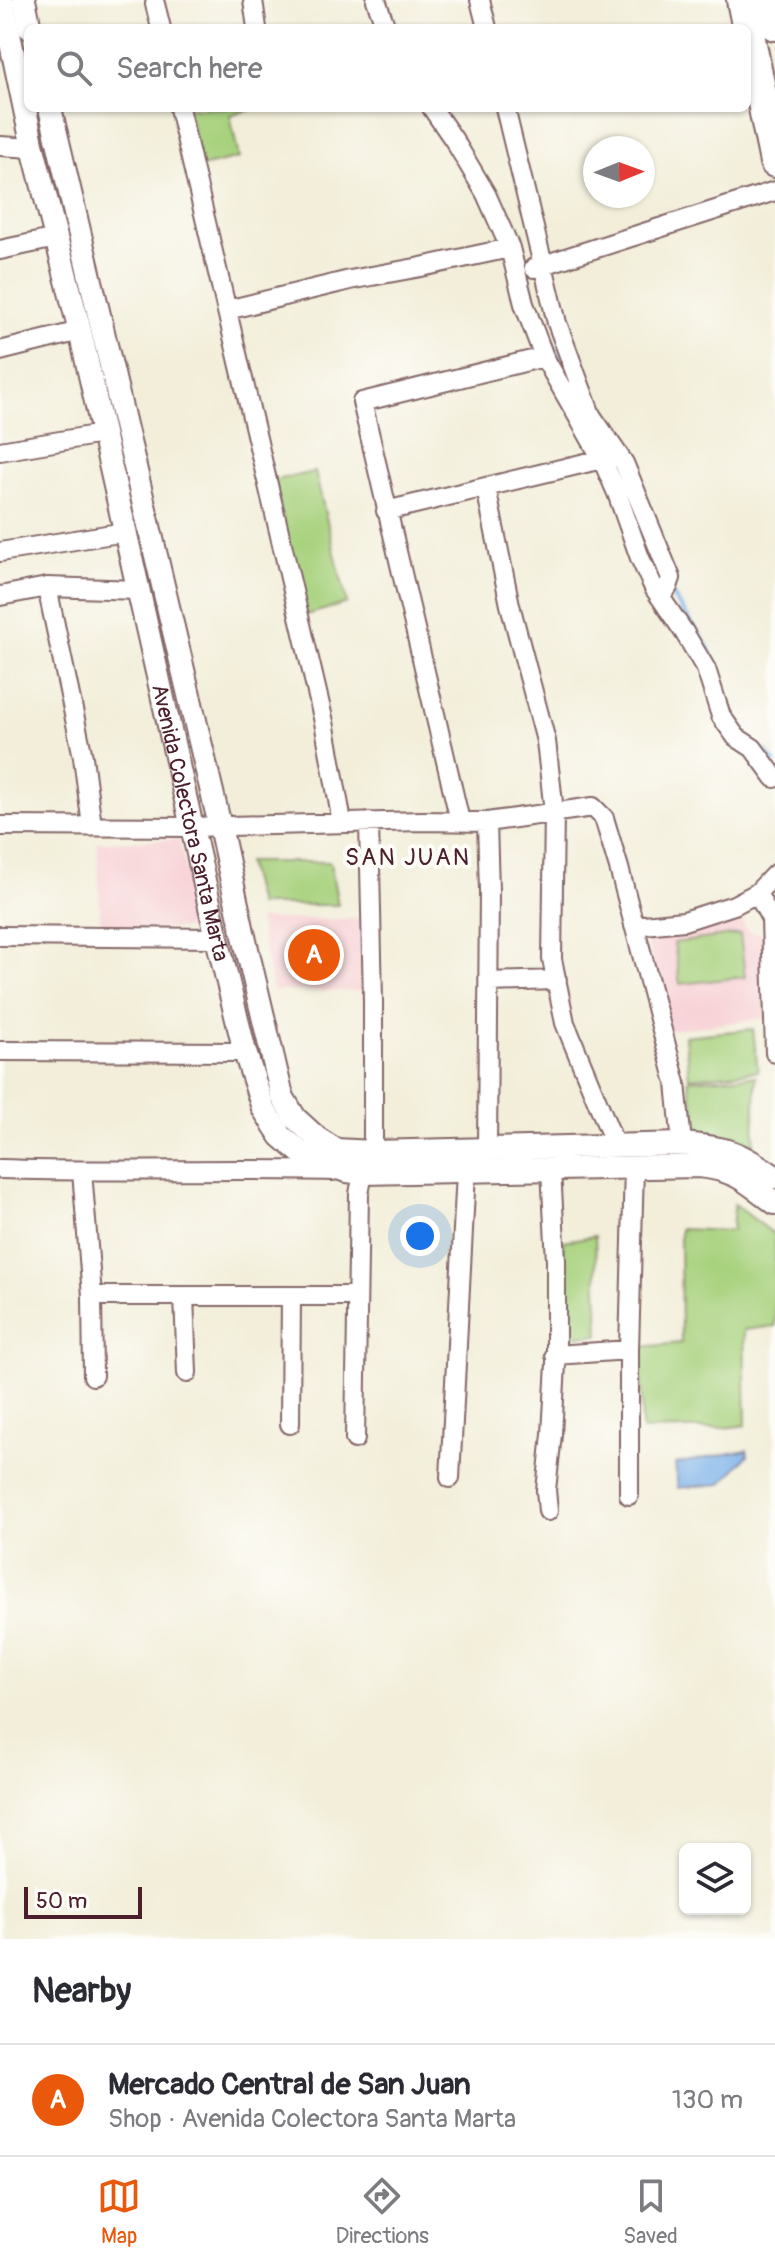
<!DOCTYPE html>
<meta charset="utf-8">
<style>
:root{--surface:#fff;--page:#f2f2f3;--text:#2b2b33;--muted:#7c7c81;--line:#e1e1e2;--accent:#ea580c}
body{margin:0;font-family:Pangolin,sans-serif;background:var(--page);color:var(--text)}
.controls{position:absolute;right:24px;bottom:24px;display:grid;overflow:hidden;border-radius:12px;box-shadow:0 2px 6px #0004}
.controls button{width:72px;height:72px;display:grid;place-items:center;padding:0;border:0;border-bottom:2px solid var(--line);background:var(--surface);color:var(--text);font:40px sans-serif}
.compass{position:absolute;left:583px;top:136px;width:72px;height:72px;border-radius:50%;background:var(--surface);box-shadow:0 2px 6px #0004;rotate:89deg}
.scale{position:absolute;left:24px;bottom:20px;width:118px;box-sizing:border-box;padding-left:8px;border:4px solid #4a1f2b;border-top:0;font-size:22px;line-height:28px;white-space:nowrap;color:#4a1f2b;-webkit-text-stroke:6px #fdfcf7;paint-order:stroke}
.you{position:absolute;left:420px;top:1236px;width:28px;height:28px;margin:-20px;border:6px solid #fff;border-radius:50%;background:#1a73e8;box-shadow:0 0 0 12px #1a73e833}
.badge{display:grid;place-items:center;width:52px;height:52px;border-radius:50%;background:var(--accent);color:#fff;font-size:26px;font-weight:700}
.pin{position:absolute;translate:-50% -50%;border:4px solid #fff;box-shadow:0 2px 8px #0006}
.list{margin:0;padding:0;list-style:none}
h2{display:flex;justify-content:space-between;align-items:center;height:104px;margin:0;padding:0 32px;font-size:34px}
h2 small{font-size:26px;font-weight:400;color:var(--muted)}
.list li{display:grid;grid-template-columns:52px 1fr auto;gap:24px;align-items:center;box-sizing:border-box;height:112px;padding:0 32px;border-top:2px solid var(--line)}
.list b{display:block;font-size:30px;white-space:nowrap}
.list p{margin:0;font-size:26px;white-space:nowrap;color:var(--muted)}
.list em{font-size:26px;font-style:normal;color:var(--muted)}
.icon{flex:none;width:44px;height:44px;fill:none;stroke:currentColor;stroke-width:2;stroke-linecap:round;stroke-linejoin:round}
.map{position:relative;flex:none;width:775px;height:1939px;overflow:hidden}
.search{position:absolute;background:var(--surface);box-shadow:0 2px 6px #0004;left:24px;right:24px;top:24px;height:88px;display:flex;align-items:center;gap:20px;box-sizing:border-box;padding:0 28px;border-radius:12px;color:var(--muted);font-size:30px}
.sheet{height:216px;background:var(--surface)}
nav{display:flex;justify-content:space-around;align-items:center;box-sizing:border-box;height:112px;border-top:2px solid var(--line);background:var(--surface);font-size:22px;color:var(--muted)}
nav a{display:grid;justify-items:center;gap:4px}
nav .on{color:var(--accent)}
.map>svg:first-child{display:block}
</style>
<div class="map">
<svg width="775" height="1939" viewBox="0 0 775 1939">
<rect width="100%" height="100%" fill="#fdfcf7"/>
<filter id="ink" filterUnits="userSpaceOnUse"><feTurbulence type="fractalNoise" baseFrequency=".0125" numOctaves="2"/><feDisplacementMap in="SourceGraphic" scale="16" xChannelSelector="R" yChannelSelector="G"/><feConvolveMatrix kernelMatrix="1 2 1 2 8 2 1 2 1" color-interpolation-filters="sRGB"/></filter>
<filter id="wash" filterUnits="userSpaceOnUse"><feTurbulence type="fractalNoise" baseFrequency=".006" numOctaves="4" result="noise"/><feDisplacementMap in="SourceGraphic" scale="32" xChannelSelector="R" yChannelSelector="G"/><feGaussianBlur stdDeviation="1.8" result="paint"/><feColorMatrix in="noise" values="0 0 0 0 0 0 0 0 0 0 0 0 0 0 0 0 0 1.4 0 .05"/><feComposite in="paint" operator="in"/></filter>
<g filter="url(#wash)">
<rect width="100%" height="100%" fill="#f2eed9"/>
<path fill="#f7cfd4" d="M 179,839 L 199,928 L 101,931 L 97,842 Z
M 742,916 L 744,927 L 750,932 L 762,933 L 768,1018 L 669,1030 L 646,939 Z
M 258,919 L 362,919 L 363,991 L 273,991 Z"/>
<path fill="#a7d17d" stroke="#787854" stroke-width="2" d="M 187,108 L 257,108 L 230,115 L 239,158 L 201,167 Z
M 315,472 L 347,603 L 306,615 L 274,480 Z
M 247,862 L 330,862 L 338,905 L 258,905 Z
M 740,934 L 745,977 L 680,984 L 674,943 Z
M 753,1029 L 758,1071 L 689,1078 L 685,1036 Z
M 756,1076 L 754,1145 L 735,1135 L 701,1139 L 688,1080 Z
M 734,1204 L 775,1235 L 775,1326 L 744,1330 L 746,1425 L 723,1428 L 642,1430 L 641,1347 L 681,1343 L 680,1229 L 732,1231 Z
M 595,1236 L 599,1335 L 563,1336 L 563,1241 Z"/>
<path fill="#7ab1e9" stroke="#62688a" stroke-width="2" d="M 747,1450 L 748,1455 L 721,1484 L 678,1488 L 675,1464 Z"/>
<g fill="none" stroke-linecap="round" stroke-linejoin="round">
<path stroke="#7ab1e9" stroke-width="5" d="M 508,222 L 527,261 L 527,276 L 535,307 L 569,379
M 673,596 L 707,646 L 721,677 L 727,708
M 765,751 L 775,762"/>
</g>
</g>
<g filter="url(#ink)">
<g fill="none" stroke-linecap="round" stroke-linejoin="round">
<g stroke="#856768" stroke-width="22">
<path id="minor" d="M 253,0 L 257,28
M 376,0 L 386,28
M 480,0 L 487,28
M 155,4 L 161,28
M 179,108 L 324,722 L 342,822
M 432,108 L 454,140 L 486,194 L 510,248 L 524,304 L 544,357 L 602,459 L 617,493 L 640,558 L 654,588 L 684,632 L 706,669 L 721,716 L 736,737 L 753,748 L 775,778
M 505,108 L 557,323 L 591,415 L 624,463 L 671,578 L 668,587 L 660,597
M 0,146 L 33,148
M 0,250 L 56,238
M 534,268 L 775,191
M 227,310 L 350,280 L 421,267 L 510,248
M 0,351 L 80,331
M 0,451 L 102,434
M 486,488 L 510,605 L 546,741 L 554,812 L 552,959 L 565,1023 L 616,1147
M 386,511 L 602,459
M 0,552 L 125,532
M 47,587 L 83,757 L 92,826
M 0,596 L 47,587 L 138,590
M 460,821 L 362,402 L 544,357
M 487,822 L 489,891 L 487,1149
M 0,826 L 193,827 L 422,821 L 487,822 L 593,807 L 604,818 L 619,868 L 676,1083 L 682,1144
M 775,874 L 757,893 L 771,919 L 775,1053
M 634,926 L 684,921 L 734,905 L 757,893
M 0,936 L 217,938
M 489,982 L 557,980
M 0,1051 L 245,1052
M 0,1169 C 111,1173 222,1168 333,1171
M 82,1171 L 92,1296 L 93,1376
M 92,1296 L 356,1296
M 184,1296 L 187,1373
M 555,1355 L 629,1350
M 290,1424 L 291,1296
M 355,1439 L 359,1194 L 363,1173 L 373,1152 L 373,1001 L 369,822
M 450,1478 L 466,1172
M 629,1495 L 629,1350 L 634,1167
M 548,1511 L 546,1490 L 552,1434 L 556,1364 L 556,1261 L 551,1170"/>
</g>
<g stroke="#856768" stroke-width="26">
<g id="tertiary">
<path id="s1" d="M 2,0 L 33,148 L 80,331 L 217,938 L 245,1052 L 263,1108 L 281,1136 L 300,1152 L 321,1163 L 347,1171 L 363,1173 L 698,1166 C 735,1169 747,1182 775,1203"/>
<path d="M 24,0 L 30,28"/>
<path d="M 50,108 L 220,826 L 243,932 L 282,1096 L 295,1118 L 318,1139 L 336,1150 L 373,1152 L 682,1144 C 727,1148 738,1151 775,1177"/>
</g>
</g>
<g stroke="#856768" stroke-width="34">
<path id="trunk" d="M 742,0 L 775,162
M 769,0 L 775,25"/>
</g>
<use href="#minor" stroke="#fff" stroke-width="18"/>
<use href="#tertiary" stroke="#fff" stroke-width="22"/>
<use href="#trunk" stroke="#fff" stroke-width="30"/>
</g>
</g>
<g text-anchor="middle" stroke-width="8" stroke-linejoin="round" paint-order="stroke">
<g font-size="22" fill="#4a1f2b" stroke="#fdfcf7">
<text dy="8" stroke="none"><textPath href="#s1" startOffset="844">Avenida Colectora Santa Marta</textPath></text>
</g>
<g font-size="24" letter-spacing="2" fill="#4a1f2b" stroke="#fdfcf7">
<text x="408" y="865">SAN JUAN</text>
</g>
</g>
</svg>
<div class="controls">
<button><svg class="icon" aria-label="layers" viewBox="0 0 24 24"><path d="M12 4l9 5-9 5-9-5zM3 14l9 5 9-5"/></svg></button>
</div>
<svg class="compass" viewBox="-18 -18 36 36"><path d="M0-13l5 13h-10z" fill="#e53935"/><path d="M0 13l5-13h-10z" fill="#7c7c81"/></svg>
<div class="scale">50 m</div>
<div class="you"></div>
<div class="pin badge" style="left:314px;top:955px">A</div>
<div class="search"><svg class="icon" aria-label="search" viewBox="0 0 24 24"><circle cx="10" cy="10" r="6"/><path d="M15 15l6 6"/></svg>Search here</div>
</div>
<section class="sheet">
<h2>Nearby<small></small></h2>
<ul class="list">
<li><span class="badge">A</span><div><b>Mercado Central de San Juan</b><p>Shop · Avenida Colectora Santa Marta</p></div><em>130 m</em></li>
</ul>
</section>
<nav>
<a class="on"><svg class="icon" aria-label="map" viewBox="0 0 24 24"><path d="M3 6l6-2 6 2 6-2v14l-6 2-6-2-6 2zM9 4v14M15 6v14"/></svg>Map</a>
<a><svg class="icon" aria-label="directions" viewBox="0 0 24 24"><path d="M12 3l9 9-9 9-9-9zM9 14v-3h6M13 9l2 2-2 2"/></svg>Directions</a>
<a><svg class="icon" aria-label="saved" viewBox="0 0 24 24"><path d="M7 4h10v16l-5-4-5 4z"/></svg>Saved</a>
</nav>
